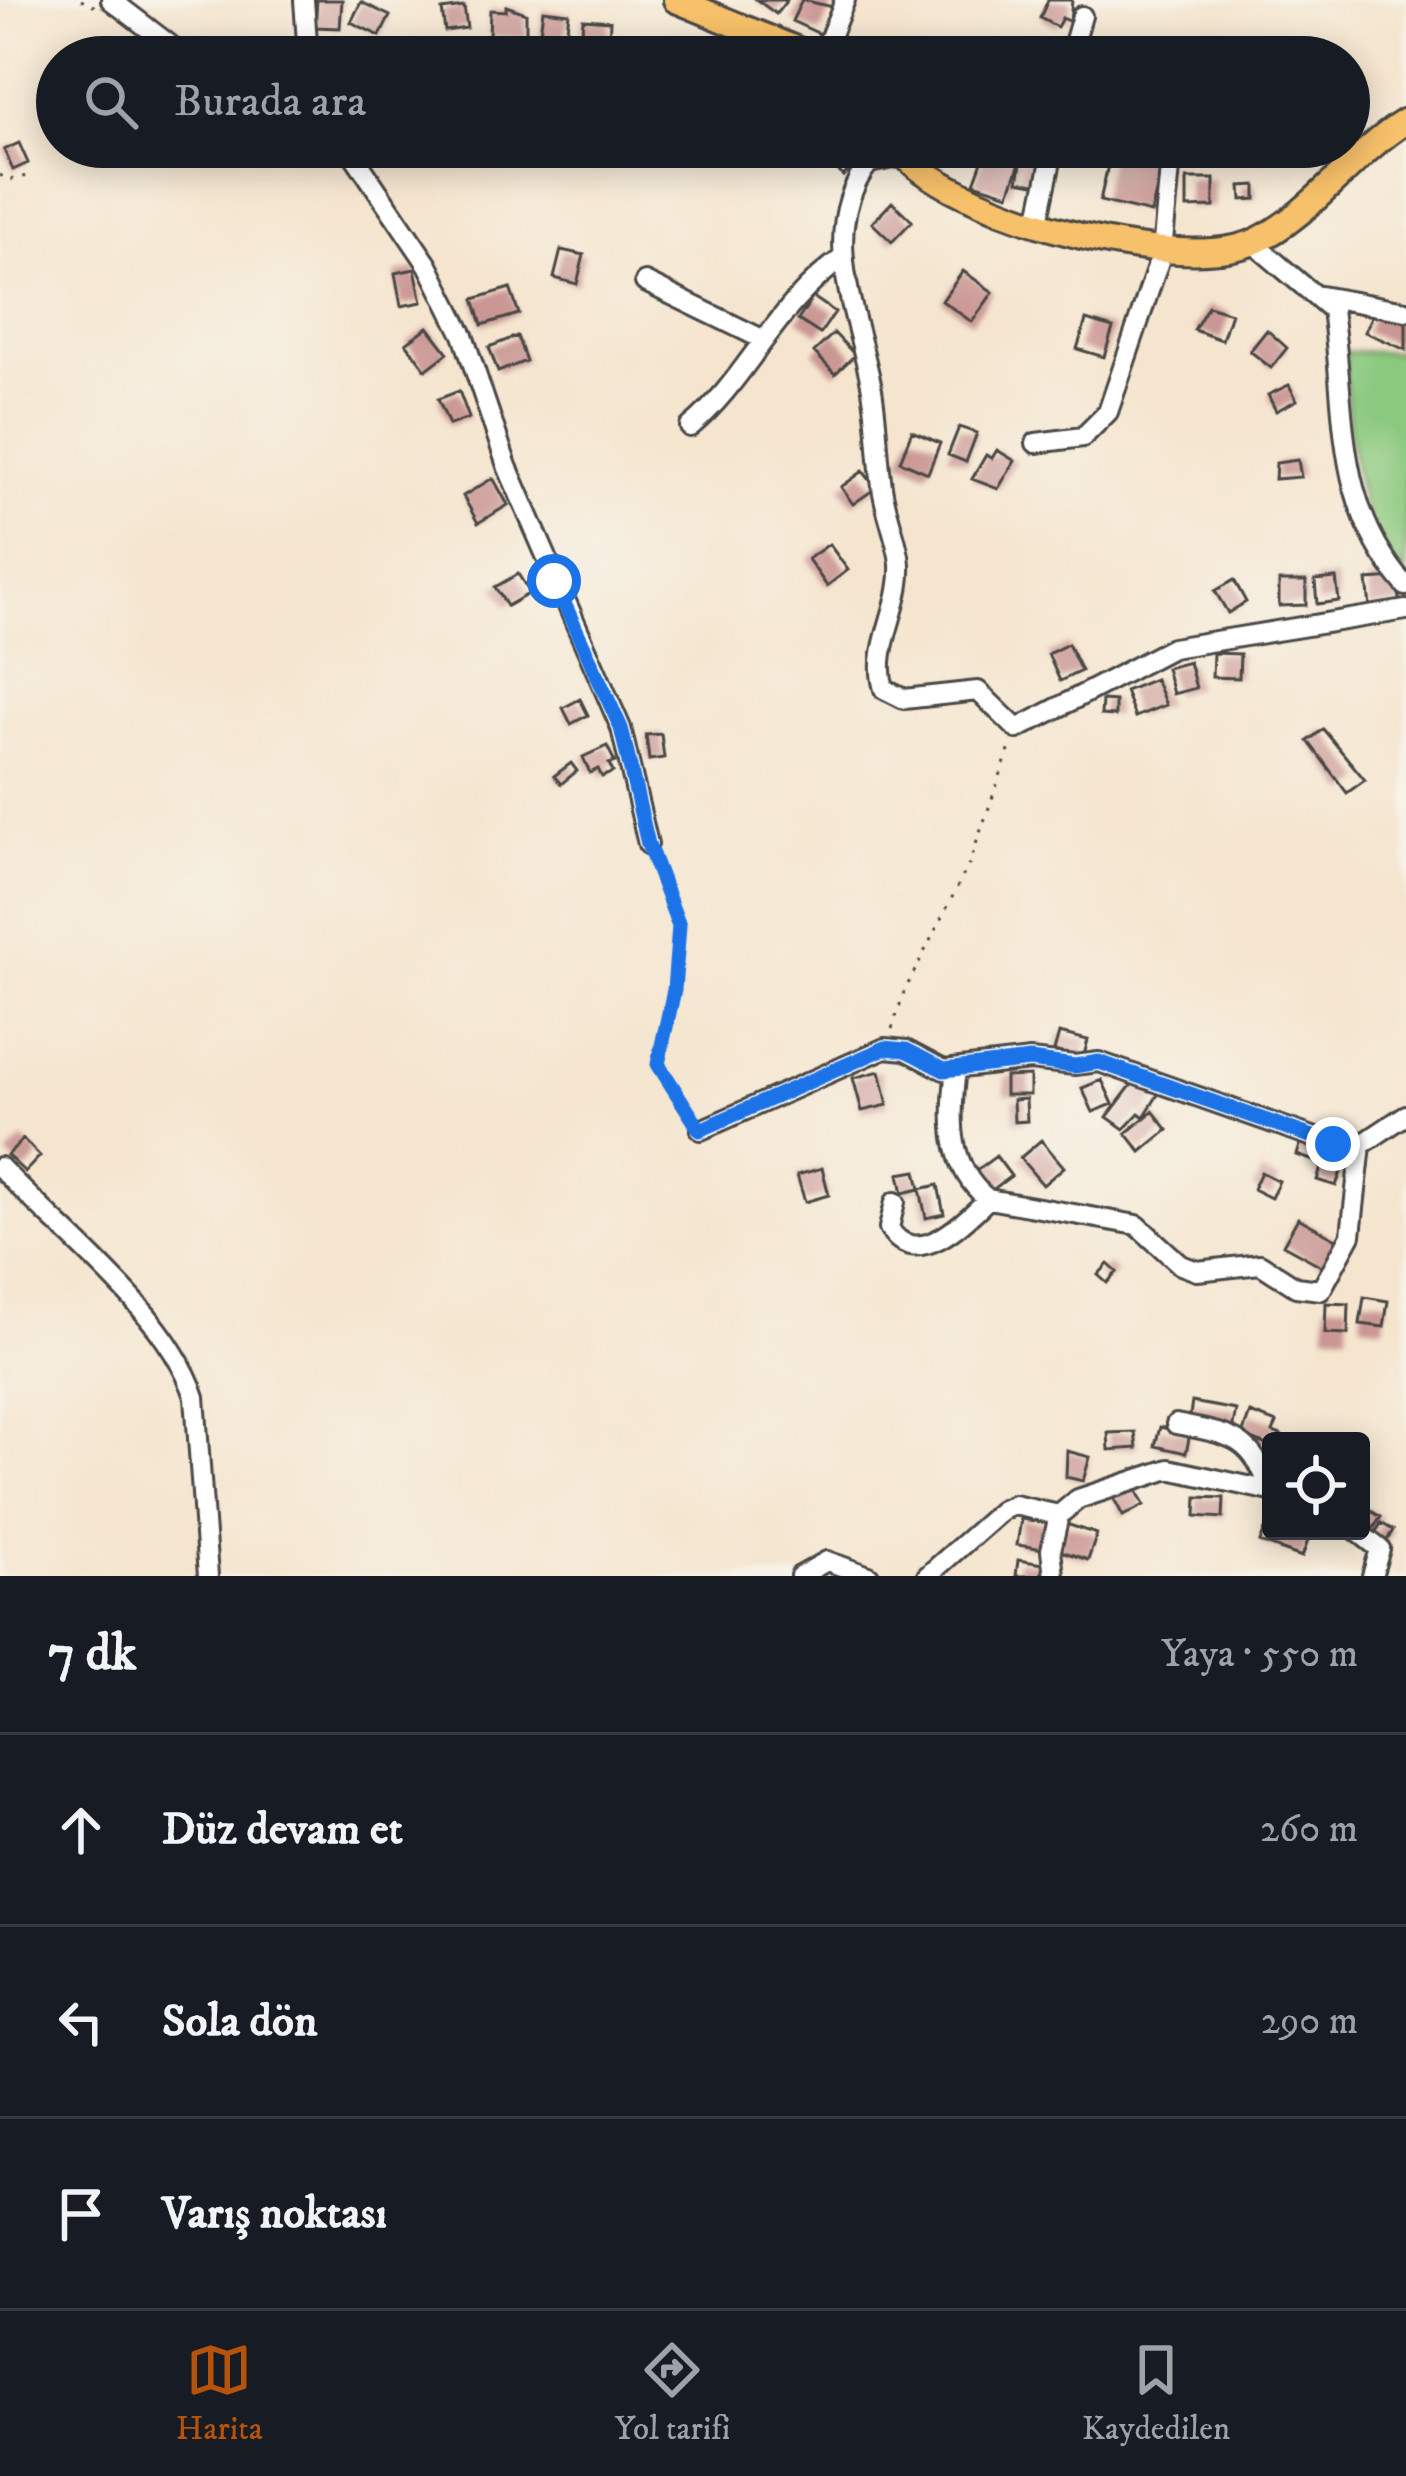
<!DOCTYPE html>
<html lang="tr">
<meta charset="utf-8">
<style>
:root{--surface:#171b24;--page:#242831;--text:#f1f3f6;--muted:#9ea1a6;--line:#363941;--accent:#b45309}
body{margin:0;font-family:"IM FELL DW Pica",serif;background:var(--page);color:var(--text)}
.controls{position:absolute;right:36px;bottom:36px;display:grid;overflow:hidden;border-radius:12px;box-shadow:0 6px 30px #0003}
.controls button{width:108px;height:108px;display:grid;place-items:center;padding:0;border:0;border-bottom:3px solid var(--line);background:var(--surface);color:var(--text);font:60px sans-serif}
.stop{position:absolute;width:36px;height:36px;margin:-27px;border:9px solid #1a73e8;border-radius:50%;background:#fff}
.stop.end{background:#1a73e8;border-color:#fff;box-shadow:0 3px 12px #0008}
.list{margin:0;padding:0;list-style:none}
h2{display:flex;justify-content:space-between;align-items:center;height:156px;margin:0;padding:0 48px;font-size:51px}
h2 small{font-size:39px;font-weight:400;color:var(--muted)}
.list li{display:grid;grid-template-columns:78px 1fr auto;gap:36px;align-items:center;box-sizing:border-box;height:192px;padding:0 48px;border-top:3px solid var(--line)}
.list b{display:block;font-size:45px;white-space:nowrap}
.list em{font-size:39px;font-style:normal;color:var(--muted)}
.icon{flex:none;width:66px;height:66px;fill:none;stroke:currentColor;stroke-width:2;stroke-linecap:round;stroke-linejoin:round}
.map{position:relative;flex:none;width:1406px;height:1576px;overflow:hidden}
.search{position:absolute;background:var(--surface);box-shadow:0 6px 30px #0003;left:36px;right:36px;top:36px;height:132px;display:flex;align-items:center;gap:30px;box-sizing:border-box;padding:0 42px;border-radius:66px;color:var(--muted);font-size:45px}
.sheet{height:732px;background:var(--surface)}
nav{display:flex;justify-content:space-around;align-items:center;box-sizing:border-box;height:168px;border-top:3px solid var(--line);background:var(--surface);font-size:33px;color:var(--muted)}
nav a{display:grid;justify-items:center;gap:6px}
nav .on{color:var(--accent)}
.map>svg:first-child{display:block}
</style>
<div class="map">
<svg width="1406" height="1576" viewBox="0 0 1406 1576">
<rect width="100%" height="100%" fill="#f7f3e8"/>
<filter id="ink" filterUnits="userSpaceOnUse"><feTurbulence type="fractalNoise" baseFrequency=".00833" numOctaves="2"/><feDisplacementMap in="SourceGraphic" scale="24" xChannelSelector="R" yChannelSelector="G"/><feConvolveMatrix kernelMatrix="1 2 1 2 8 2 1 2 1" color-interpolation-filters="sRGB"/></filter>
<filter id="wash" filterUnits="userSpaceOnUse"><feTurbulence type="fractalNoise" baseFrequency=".004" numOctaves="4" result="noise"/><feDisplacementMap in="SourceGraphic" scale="48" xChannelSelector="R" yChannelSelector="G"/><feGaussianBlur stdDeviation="2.7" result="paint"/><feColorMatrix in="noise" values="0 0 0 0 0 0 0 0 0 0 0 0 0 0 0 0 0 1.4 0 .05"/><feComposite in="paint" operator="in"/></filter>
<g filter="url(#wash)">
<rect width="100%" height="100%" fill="#f5e5cf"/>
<path fill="#8bc97f" stroke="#5b7a55" stroke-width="3" d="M 1344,352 L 1406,352 L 1406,575 C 1349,532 1349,419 1344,352 Z"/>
<g id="blocks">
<path fill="#ca9794" d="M 317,0 L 342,0 L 340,28 L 315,27 Z
M 757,0 L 787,0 L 776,14 Z
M 802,0 L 833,7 L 820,34 L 792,21 Z
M 1048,0 L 1072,0 L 1070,22 L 1062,18 L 1057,27 L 1040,18 Z
M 361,2 L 390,16 L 380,36 L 351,22 Z
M 506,6 L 526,13 L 526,38 L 489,37 L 490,10 L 506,11 Z
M 464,7 L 467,28 L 445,31 L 442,10 Z
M 543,10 L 569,13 L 564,51 L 538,48 Z
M 583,19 L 610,21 L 609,44 L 581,43 Z
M 1089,43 L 1103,46 L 1100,56 L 1086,53 Z
M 19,143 L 28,163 L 13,170 L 4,150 Z
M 839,147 L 857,147 L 865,155 L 843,176 L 827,158 Z
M 1024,147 L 1046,150 L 1040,185 L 1018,181 Z
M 1112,147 L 1167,147 L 1151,213 L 1100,201 Z
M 987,148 L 1021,160 L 1009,194 L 974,183 Z
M 1187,179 L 1214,179 L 1214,207 L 1187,208 Z
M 1256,185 L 1256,199 L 1242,200 L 1241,186 Z
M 892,202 L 912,221 L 892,242 L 872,223 Z
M 561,250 L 584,255 L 577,284 L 554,278 Z
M 415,269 L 422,302 L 401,306 L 395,273 Z
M 963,271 L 993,292 L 972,322 L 942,301 Z
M 510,288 L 519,314 L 482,325 L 474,299 Z
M 813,297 L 835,312 L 820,334 L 798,320 Z
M 1208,306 L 1231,313 L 1222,340 L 1194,330 Z
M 1376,308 L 1406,321 L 1406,350 L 1365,332 Z
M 1086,320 L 1113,328 L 1104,357 L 1077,349 Z
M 428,327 L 448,353 L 426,370 L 406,343 Z
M 1267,330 L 1287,348 L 1271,368 L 1250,351 Z
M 834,333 L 855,355 L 835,374 L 814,352 Z
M 517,336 L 526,361 L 498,372 L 489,347 Z
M 1289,385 L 1297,400 L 1276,411 L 1268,395 Z
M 459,391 L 469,418 L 449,425 L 438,399 Z
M 959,427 L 977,433 L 966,462 L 948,455 Z
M 912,431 L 940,443 L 928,473 L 900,461 Z
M 997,450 L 1015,461 L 998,489 L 972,479 L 986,455 L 992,458 Z
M 1298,460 L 1301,477 L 1275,479 L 1276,463 Z
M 863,471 L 876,488 L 853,504 L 841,487 Z
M 493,478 L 508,505 L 478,523 L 463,496 Z
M 829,544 L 848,570 L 827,586 L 808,559 Z
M 518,574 L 530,593 L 507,606 L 495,587 Z
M 1336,578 L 1339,601 L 1317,604 L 1315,580 Z
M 1396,578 L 1401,604 L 1370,607 L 1367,580 Z
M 1234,580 L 1246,602 L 1228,613 L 1215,591 Z
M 1279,581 L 1306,581 L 1306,605 L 1279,606 Z
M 1068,644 L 1081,671 L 1060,681 L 1048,654 Z
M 1213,653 L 1240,654 L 1239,678 L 1212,677 Z
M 1189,662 L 1196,688 L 1173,694 L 1166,668 Z
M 1155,679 L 1166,705 L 1135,717 L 1125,691 Z
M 580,699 L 588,715 L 571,724 L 563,708 Z
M 1102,700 L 1115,701 L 1115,716 L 1101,715 Z
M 1323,729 L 1365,780 L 1347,793 L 1308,741 Z
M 661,734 L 664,758 L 649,760 L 646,735 Z
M 607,746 L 615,762 L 609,764 L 613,772 L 602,777 L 598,769 L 590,773 L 583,757 Z
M 571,763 L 577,771 L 561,784 L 554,776 Z
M 1059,1033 L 1088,1040 L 1083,1059 L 1054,1051 Z
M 880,1071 L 888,1105 L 862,1111 L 853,1078 Z
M 1030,1076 L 1030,1095 L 1005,1095 L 1005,1077 Z
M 1136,1079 L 1159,1093 L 1144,1117 L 1139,1113 L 1124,1129 L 1107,1117 Z
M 1102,1080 L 1113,1104 L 1093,1112 L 1082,1088 Z
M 1026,1099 L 1027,1121 L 1014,1122 L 1013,1100 Z
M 1153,1111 L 1168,1130 L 1141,1152 L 1126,1133 Z
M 23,1139 L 40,1156 L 25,1172 L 7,1155 Z
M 1302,1139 L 1320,1145 L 1314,1161 L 1297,1155 Z
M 1041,1140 L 1064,1167 L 1043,1185 L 1020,1158 Z
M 996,1156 L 1011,1176 L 991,1191 L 976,1171 Z
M 1324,1159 L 1343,1166 L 1336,1186 L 1317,1180 Z
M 822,1168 L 829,1195 L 805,1202 L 797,1175 Z
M 916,1171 L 920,1189 L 903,1193 L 899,1174 Z
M 1261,1172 L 1279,1181 L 1271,1198 L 1253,1189 Z
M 938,1185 L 944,1214 L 926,1218 L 920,1189 Z
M 1298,1218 L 1340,1241 L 1325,1268 L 1283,1245 Z
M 1108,1264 L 1117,1272 L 1107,1283 L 1098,1275 Z
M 1364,1297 L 1388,1301 L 1384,1327 L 1360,1324 Z
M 1326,1303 L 1349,1304 L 1348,1334 L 1325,1333 Z
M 1192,1402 L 1236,1410 L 1232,1430 L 1189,1422 Z
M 1250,1413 L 1277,1423 L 1273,1432 L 1281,1435 L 1271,1447 L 1242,1435 Z
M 1160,1427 L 1190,1434 L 1186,1453 L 1155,1446 Z
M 1135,1432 L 1137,1448 L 1109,1450 L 1108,1433 Z
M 1067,1451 L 1090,1457 L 1083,1481 L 1066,1477 Z
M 1134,1485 L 1144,1505 L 1123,1516 L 1113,1497 Z
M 1197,1497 L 1224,1498 L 1223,1518 L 1196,1516 Z
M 1361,1505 L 1381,1517 L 1371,1532 L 1361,1526 Z
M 1271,1514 L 1271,1531 L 1310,1535 L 1302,1557 L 1260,1542 Z
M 1021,1519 L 1049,1523 L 1045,1549 L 1017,1545 Z
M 1381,1523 L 1393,1530 L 1385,1544 L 1373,1537 Z
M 1066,1524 L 1097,1534 L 1088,1560 L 1058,1550 Z
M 1018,1560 L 1043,1564 L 1041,1576 L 1016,1576 Z"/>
</g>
</g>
<g filter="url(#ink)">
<use href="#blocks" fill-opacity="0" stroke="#494744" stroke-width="3"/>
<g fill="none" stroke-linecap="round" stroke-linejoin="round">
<g stroke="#494744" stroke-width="24">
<path id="minor" d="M 111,0 L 170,45
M 304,0 L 308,57
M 822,57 L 845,0
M 1070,57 L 1082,16
M 348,147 L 428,265 L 463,335 L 507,466 L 621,728 L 648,844
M 904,156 L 869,163 C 817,230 857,312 871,384 C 878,420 877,457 883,493 C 887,514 895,535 899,556 C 907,602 870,645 884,689 L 904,699 L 978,691 L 1017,729 L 1172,648 L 1406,610
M 1038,222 L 1054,147
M 1253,243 L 1332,310 C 1347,413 1333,503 1406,586
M 645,282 L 760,338
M 1315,295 L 1406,311
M 690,427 C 748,379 774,305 844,257
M 1036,443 L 1083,437 L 1108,412 L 1162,252 L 1172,147
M 956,1069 C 950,1116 947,1167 988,1199 L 1137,1225 L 1181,1265 L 1197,1271 L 1260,1264 L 1296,1287 L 1321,1290 L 1351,1235 L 1361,1145
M 701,1130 L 885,1048 L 906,1050 L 944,1070 L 1030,1060 L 1075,1065 L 1099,1062 L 1333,1144 L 1361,1145 L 1406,1115
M 0,1167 C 61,1232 167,1312 195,1397 L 208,1576
M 895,1202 L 889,1228 C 915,1272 965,1222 988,1199
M 1176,1424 C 1230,1435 1251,1435 1271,1491
M 1357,1531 L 1380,1549 L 1372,1576
M 800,1576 L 827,1561 L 869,1576
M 927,1576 L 1002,1510 L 1014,1505 L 1059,1515
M 1054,1576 L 1051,1550 L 1059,1515 L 1078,1499 L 1169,1469 L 1271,1491"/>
</g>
<g stroke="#494744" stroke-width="30">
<path id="major" d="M 676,0 L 815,57
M 897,147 C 947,213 1179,277 1256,241 C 1313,214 1352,154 1406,121"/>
</g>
<path stroke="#494744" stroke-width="3" stroke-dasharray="3 9" stroke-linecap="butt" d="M 81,0 L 96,7
M 0,175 L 8,180 L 32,175
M 653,857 C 690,939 676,979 658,1064 L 693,1118
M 892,1029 L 904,992 L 969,864 L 1011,745"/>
<use href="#minor" stroke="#fff" stroke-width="18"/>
<use href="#major" stroke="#f7c06b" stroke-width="24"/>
</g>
</g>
<g fill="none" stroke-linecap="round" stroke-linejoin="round" filter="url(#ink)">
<path stroke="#1a73e8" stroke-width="15" d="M 554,581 L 621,728 L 648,844 L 679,926 L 674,990 L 658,1064 L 700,1130 L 885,1048 L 906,1050 L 944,1070 L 1030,1060 L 1075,1066 L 1099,1062 L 1333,1144"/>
</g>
</svg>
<div class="controls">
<button><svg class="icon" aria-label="locate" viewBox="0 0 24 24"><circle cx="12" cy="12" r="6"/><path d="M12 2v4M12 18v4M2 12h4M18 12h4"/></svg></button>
</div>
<div class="stop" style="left:554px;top:581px"></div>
<div class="stop end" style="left:1333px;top:1144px"></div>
<div class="search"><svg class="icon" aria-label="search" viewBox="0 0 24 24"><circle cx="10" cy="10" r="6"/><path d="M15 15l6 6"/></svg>Burada ara</div>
</div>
<section class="sheet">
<h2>7 dk<small>Yaya · 550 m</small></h2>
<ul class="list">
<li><svg class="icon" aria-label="ahead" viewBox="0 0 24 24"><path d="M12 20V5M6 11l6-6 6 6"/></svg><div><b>Düz devam et</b></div><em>260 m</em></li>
<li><svg class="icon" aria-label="left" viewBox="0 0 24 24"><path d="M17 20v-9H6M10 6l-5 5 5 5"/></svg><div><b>Sola dön</b></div><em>290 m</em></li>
<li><svg class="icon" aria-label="arrive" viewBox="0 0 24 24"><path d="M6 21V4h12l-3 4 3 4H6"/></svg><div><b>Varış noktası</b></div></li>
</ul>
</section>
<nav>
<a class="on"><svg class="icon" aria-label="map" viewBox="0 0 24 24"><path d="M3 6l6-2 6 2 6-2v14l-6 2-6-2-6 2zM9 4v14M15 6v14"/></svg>Harita</a>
<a><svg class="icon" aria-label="directions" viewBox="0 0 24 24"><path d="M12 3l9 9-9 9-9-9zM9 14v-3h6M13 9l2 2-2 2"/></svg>Yol tarifi</a>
<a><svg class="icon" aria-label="saved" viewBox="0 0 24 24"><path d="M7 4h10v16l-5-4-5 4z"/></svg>Kaydedilen</a>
</nav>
